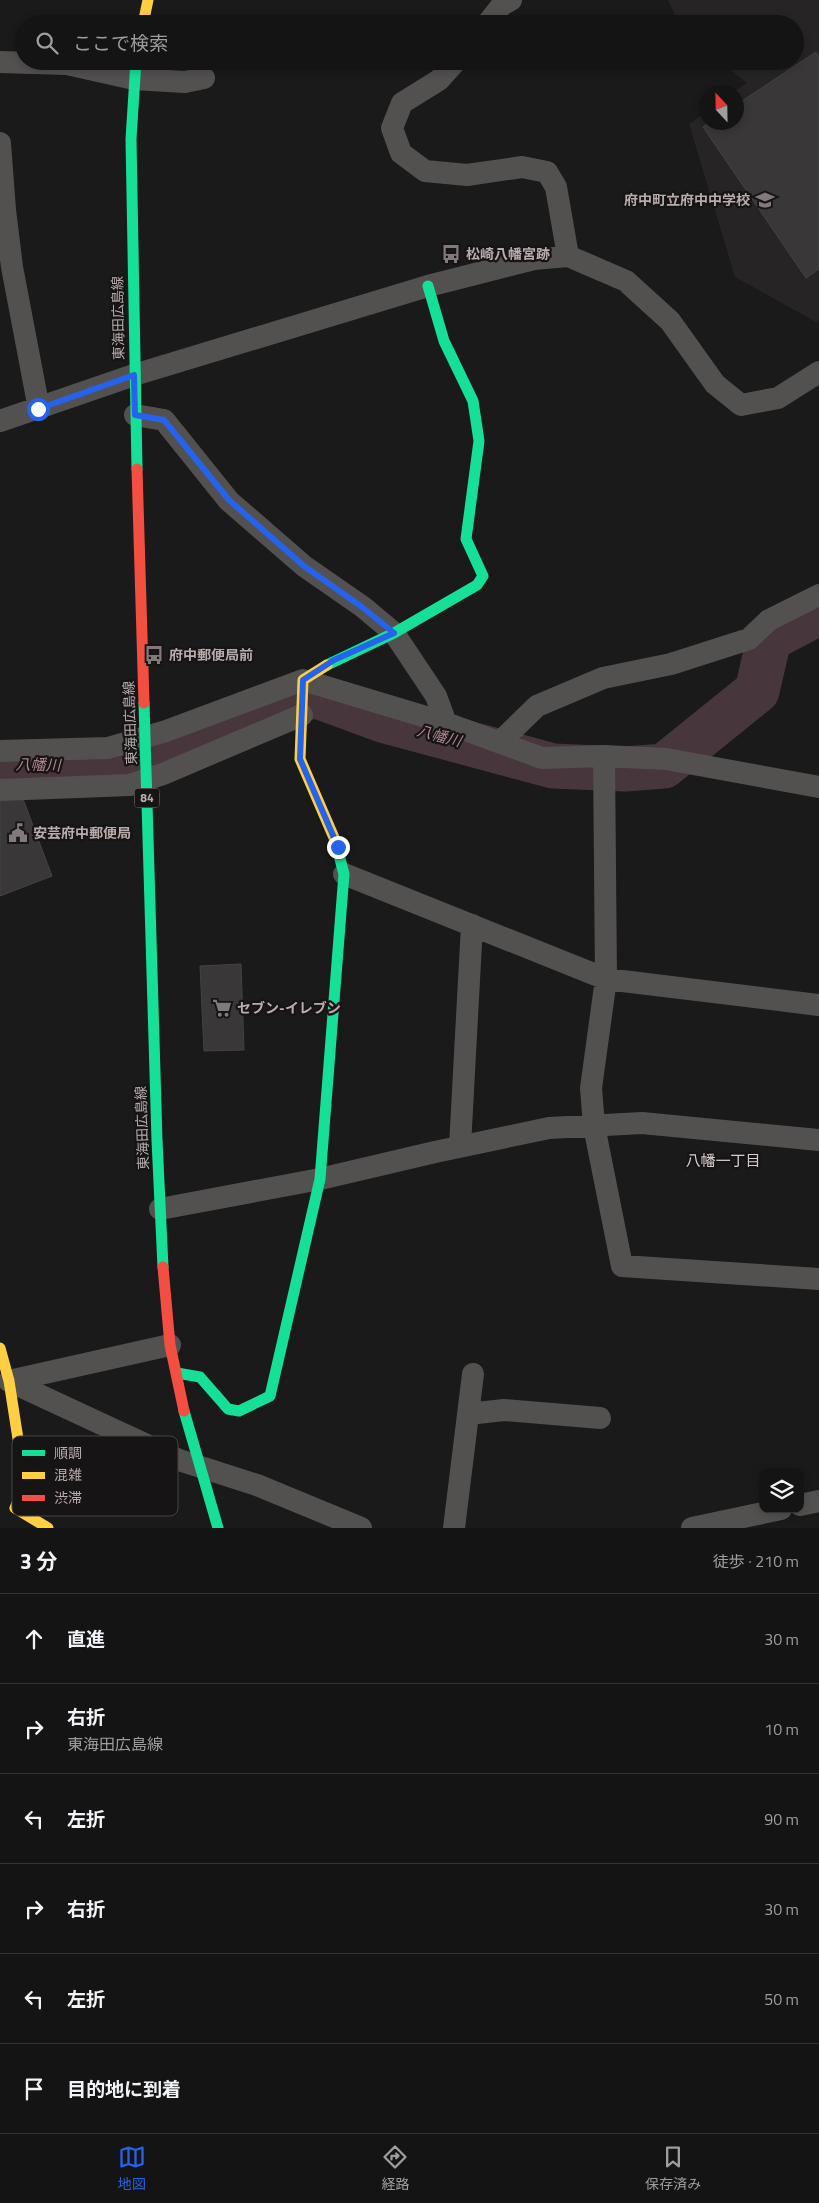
<!DOCTYPE html>
<html lang="ja">
<meta charset="utf-8">
<style>
:root{--surface:#141414;--page:#212122;--text:#f1f3f6;--muted:#9d9ea0;--line:#333334;--accent:#2563eb}
body{margin:0;font-family:"Titillium Web","Noto Sans JP",sans-serif;background:var(--page);color:var(--text)}
.controls{position:absolute;right:15px;bottom:15px;display:grid;overflow:hidden;border-radius:10px;box-shadow:0 2px 8px #0003}
.controls button{width:45px;height:45px;display:grid;place-items:center;padding:0;border:0;border-bottom:1px solid var(--line);background:var(--surface);color:var(--text);font:25px sans-serif}
.compass{position:absolute;left:699px;top:85px;width:45px;height:45px;border-radius:50%;background:var(--surface);box-shadow:0 2px 8px #0003;rotate:338deg}
.stop{position:absolute;width:15px;height:15px;margin:-11px;border:4px solid #2563eb;border-radius:50%;background:#fff}
.stop.end{background:#2563eb;border-color:#fff;box-shadow:0 1px 5px #0008}
.list{margin:0;padding:0;list-style:none}
h2{display:flex;justify-content:space-between;align-items:center;height:65px;margin:0;padding:0 20px;font-size:21px}
h2 small{font-size:16px;font-weight:400;color:var(--muted)}
.list li{display:grid;grid-template-columns:32px 1fr auto;gap:15px;align-items:center;box-sizing:border-box;height:90px;padding:0 20px;border-top:1px solid var(--line)}
.list b{display:block;font-size:19px;white-space:nowrap}
.list p{margin:0;font-size:16px;white-space:nowrap;color:var(--muted)}
.list em{font-size:16px;font-style:normal;color:var(--muted)}
.icon{flex:none;width:28px;height:28px;fill:none;stroke:currentColor;stroke-width:2;stroke-linecap:round;stroke-linejoin:round}
.map{position:relative;flex:none;width:819px;height:1528px;overflow:hidden}
.search{position:absolute;background:var(--surface);box-shadow:0 2px 8px #0003;left:15px;right:15px;top:15px;height:55px;display:flex;align-items:center;gap:12px;box-sizing:border-box;padding:0 18px;border-radius:28px;color:var(--muted);font-size:19px}
.sheet{height:605px;background:var(--surface)}
nav{display:flex;justify-content:space-around;align-items:center;box-sizing:border-box;height:70px;border-top:1px solid var(--line);background:var(--surface);font-size:14px;color:var(--muted)}
nav a{display:grid;justify-items:center;gap:2px}
nav .on{color:var(--accent)}
.map>svg:first-child{display:block}
</style>
<div class="map">
<svg width="819" height="1528" viewBox="0 0 819 1528">
<rect width="100%" height="100%" fill="#1a1a1a"/>
<path fill="#262424" d="M 668,0 L 819,0 L 819,320 L 816,322 L 735,277 L 689,124 L 706,112 L 706,122 L 736,122 L 736,92 L 734,92 L 747,83 L 719,61 L 795,61 L 795,24 L 679,24 Z"/>
<g fill="none" stroke-linecap="round" stroke-linejoin="round">
<path stroke="#47373c" stroke-width="45" d="M 0,765 L 110,766 L 133,762 L 221,733 L 314,695 L 382,720 L 553,766 L 625,769 L 664,766 L 757,691 L 769,639 L 819,613"/>
</g>
<path fill="#393737" stroke="#464243" d="M 816,52 L 819,57 L 819,269 L 806,278 L 703,127 L 710,122 L 736,122 L 736,105 Z
M 17,783 L 52,876 L 0,896 L 0,789 Z
M 241,964 L 244,1050 L 204,1051 L 200,966 Z"/>
<g fill="none" stroke-linecap="round" stroke-linejoin="round">
<path stroke="#535050" stroke-width="22" d="M 487,24 L 502,5 L 511,0
M 456,61 L 439,80 L 402,103 L 392,128 L 401,153 L 425,171 L 467,175 L 522,167 L 547,172 L 556,187 L 568,256
M 0,62 L 67,64 L 134,79 L 185,82 L 204,78
M 0,143 L 5,210 L 12,267 L 39,409
M 135,415 L 164,420 L 229,501 L 304,566 L 363,607 L 394,633 L 436,696 L 446,723
M 0,421 L 134,375 L 428,286 L 534,259 L 568,256 L 626,281 L 670,321 L 715,384 L 741,405 L 778,398 L 819,372
M 500,742 L 537,706 L 603,678 L 671,664 L 749,639 L 769,620 L 819,595
M 0,751 L 108,748 L 166,731 L 303,680 L 446,723 L 542,758 L 604,756 L 666,759 L 819,787
M 604,756 L 606,979 L 591,1088 L 594,1126 L 622,1266 L 819,1279
M 0,790 L 130,785 L 163,774 L 302,715
M 344,874 L 606,979 L 819,1005
M 460,1146 L 472,925
M 160,1209 L 320,1179 L 435,1152 L 549,1128 L 642,1123 L 819,1140
M 170,1345 L 9,1381 L 179,1460 L 257,1485 L 361,1528
M 468,1414 L 504,1410 L 600,1418
M 800,1505 L 819,1501
M 454,1528 L 473,1374
M 692,1528 L 781,1509"/>
<path stroke="#16e098" stroke-width="11" d="M 136,61 L 131,139 L 137,469
M 327,665 L 394,633 L 477,585 L 483,576 L 466,539 L 479,441 L 473,401 L 444,341 L 428,286
M 144,703 L 157,1140 L 163,1267
M 177,1373 L 200,1377 L 228,1409 L 239,1411 L 270,1396 L 320,1179 L 344,874 L 335,840
M 184,1411 L 218,1528"/>
<path stroke="#ffcf43" stroke-width="11" d="M 143,24 L 148,0
M 327,665 L 303,680 L 300,759 L 335,840
M 0,1348 L 9,1381 L 25,1484 L 15,1508 L 48,1528"/>
<path stroke="#f24e42" stroke-width="11" d="M 137,469 L 144,703
M 163,1267 L 170,1345 L 184,1411"/>
</g>
<g fill="none" stroke-linecap="round" stroke-linejoin="round">
<path stroke="#2563eb" stroke-width="6" d="M 38,409 L 134,375 L 135,415 L 164,420 L 229,500 L 304,566 L 362,607 L 394,633 L 334,660 L 303,680 L 300,759 L 338,847"/>
</g>
<defs>
<g id="school-bare" transform="scale(1.5)"><path d="M0-5L7-2L0 1L-7-2ZM-4 1L0 2.5L4 1V4Q0 6-4 4Z" fill="#81797a" stroke="#161414" stroke-width="2.5" paint-order="stroke"/></g>
<g id="bus-bare" transform="scale(1.5)"><path d="M-5-6H5V4H4V6H2V4H-2V6H-4V4H-5ZM-3.5-4V0h7V-4ZM-3.5 1.2v1.5H-2V1.2ZM2 1.2v1.5H3.5V1.2Z" fill="#81797a" stroke="#161414" stroke-width="2.5" paint-order="stroke"/></g>
<g id="civic-bare" transform="scale(1.5)"><path d="M-.6-6.5H3V-4.5H.6V-3L4-1V1h2V6H-6V1h2V-1L-.6-3ZM-1.2 2.5V6h2.4V2.5Z" fill="#81797a" stroke="#161414" stroke-width="2.5" paint-order="stroke"/></g>
<g id="supermarket-bare" transform="scale(1.5)"><path d="M-6-5.5h2.5l.6 2H6L4.5 2H-2.5L-4.4-4H-6ZM-1.5 3.2a1.3 1.3 0 1 0 .1 0ZM3 3.2a1.3 1.3 0 1 0 .1 0Z" fill="#81797a" stroke="#161414" stroke-width="2.5" paint-order="stroke"/></g>
</defs>
<g fill-rule="evenodd">
<use href="#school-bare" x="765" y="200"/>
<use href="#bus-bare" x="451" y="254"/>
<use href="#bus-bare" x="154" y="655"/>
<use href="#civic-bare" x="18" y="833"/>
<use href="#supermarket-bare" x="222" y="1008"/>
</g>
<g text-anchor="middle" stroke-width="4.5" stroke-linejoin="round" paint-order="stroke">
<rect fill="#161414" stroke="#887e7f" stroke-width="1" x="134.5" y="788.5" width="25" height="19" rx="4"/>
<g font-size="12" font-weight="bold" fill="#b9acad">
<text x="147" y="802">84</text>
</g>
<g font-size="14" font-weight="bold" fill="#b9acad" stroke="#161414" text-anchor="start">
<text x="750" y="205" text-anchor="end">府中町立府中中学校</text>
<text x="466" y="259">松崎八幡宮跡</text>
<text x="169" y="660">府中郵便局前</text>
<text x="33" y="838">安芸府中郵便局</text>
<text x="237" y="1013">セブン-イレブン</text>
</g>
<g font-size="14" fill="#b9acad" stroke="#161414">
<text transform="translate(118 318) rotate(-91)" y="5">東海田広島線</text>
<text transform="translate(130 723) rotate(-92)" y="5">東海田広島線</text>
<text transform="translate(142 1128) rotate(-92)" y="5">東海田広島線</text>
</g>
<g font-size="15" font-style="italic" fill="#b18691" stroke="#161414">
<text transform="translate(439 736) rotate(15)" y="5">八幡川</text>
<text transform="translate(38 765) rotate(1)" y="5">八幡川</text>
</g>
<g font-size="15" fill="#d6cdcd" stroke="#161414">
<text x="723" y="1166">八幡一丁目</text>
</g>
</g>
<rect x="12" y="1436" width="166" height="80" rx="8" fill="#161414" stroke="#474242" stroke-width="1"/>
<rect x="22" y="1450" width="23" height="6" fill="#16e098"/>
<rect x="22" y="1472" width="23" height="7" fill="#ffcf43"/>
<rect x="22" y="1495" width="23" height="6" fill="#f24e42"/>
<g font-size="14" fill="#b9acad">
<text x="54" y="1458">順調</text>
<text x="54" y="1480">混雑</text>
<text x="54" y="1503">渋滞</text>
</g>
</svg>
<div class="controls">
<button><svg class="icon" aria-label="layers" viewBox="0 0 24 24"><path d="M12 4l9 5-9 5-9-5zM3 14l9 5 9-5"/></svg></button>
</div>
<svg class="compass" viewBox="-18 -18 36 36"><path d="M0-13l5 13h-10z" fill="#e53935"/><path d="M0 13l5-13h-10z" fill="#9d9ea0"/></svg>
<div class="stop" style="left:38px;top:409px"></div>
<div class="stop end" style="left:338px;top:847px"></div>
<div class="search"><svg class="icon" aria-label="search" viewBox="0 0 24 24"><circle cx="10" cy="10" r="6"/><path d="M15 15l6 6"/></svg>ここで検索</div>
</div>
<section class="sheet">
<h2>3 分<small>徒歩 · 210 m</small></h2>
<ul class="list">
<li><svg class="icon" aria-label="ahead" viewBox="0 0 24 24"><path d="M12 20V5M6 11l6-6 6 6"/></svg><div><b>直進</b></div><em>30 m</em></li>
<li><svg class="icon" aria-label="right" viewBox="0 0 24 24"><path d="M7 20v-9h11M14 6l5 5-5 5"/></svg><div><b>右折</b><p>東海田広島線</p></div><em>10 m</em></li>
<li><svg class="icon" aria-label="left" viewBox="0 0 24 24"><path d="M17 20v-9H6M10 6l-5 5 5 5"/></svg><div><b>左折</b></div><em>90 m</em></li>
<li><svg class="icon" aria-label="right" viewBox="0 0 24 24"><path d="M7 20v-9h11M14 6l5 5-5 5"/></svg><div><b>右折</b></div><em>30 m</em></li>
<li><svg class="icon" aria-label="left" viewBox="0 0 24 24"><path d="M17 20v-9H6M10 6l-5 5 5 5"/></svg><div><b>左折</b></div><em>50 m</em></li>
<li><svg class="icon" aria-label="arrive" viewBox="0 0 24 24"><path d="M6 21V4h12l-3 4 3 4H6"/></svg><div><b>目的地に到着</b></div></li>
</ul>
</section>
<nav>
<a class="on"><svg class="icon" aria-label="map" viewBox="0 0 24 24"><path d="M3 6l6-2 6 2 6-2v14l-6 2-6-2-6 2zM9 4v14M15 6v14"/></svg>地図</a>
<a><svg class="icon" aria-label="directions" viewBox="0 0 24 24"><path d="M12 3l9 9-9 9-9-9zM9 14v-3h6M13 9l2 2-2 2"/></svg>経路</a>
<a><svg class="icon" aria-label="saved" viewBox="0 0 24 24"><path d="M7 4h10v16l-5-4-5 4z"/></svg>保存済み</a>
</nav>
